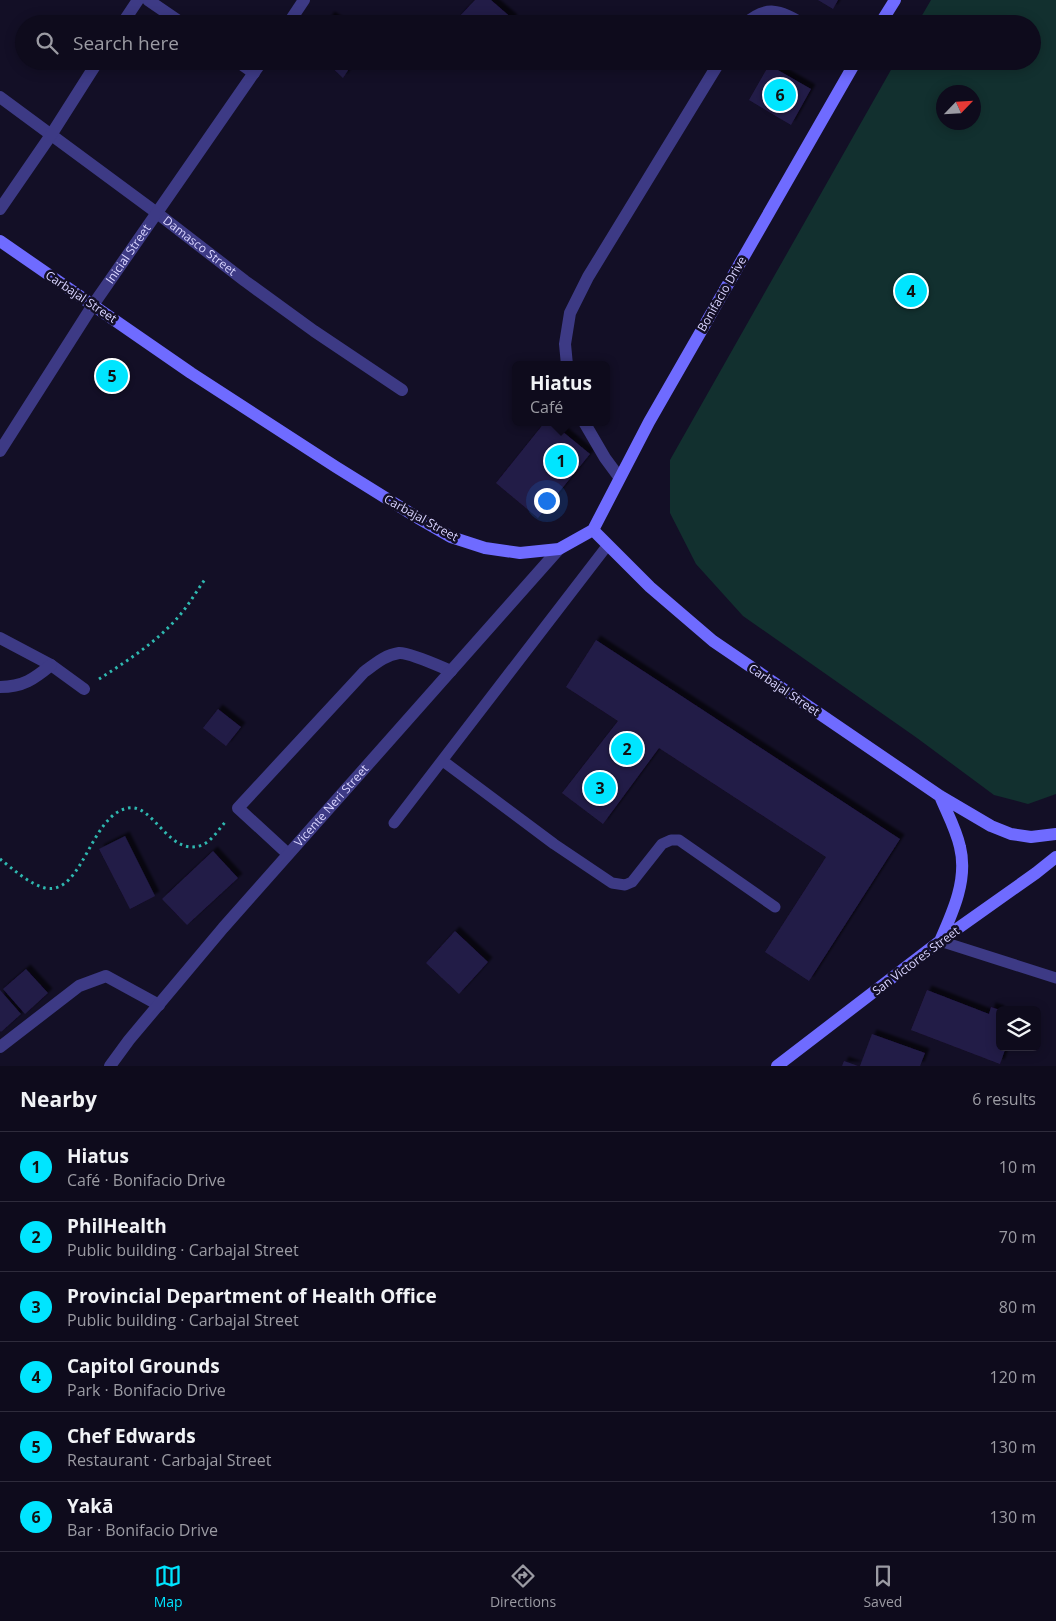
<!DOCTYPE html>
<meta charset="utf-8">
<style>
:root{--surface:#0e0b1c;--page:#1c1929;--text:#f1f3f6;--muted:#9b9ba3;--line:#2e2b3b;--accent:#00e5ff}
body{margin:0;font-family:"Open Sans",sans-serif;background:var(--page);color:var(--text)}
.controls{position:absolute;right:15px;bottom:15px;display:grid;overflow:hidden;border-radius:8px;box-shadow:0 2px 12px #0003}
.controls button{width:45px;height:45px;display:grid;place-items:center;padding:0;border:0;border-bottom:1px solid var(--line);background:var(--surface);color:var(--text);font:25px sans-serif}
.compass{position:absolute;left:936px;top:85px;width:45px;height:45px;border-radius:50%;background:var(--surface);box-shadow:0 2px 12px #0003;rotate:65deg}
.you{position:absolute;left:546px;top:500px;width:18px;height:18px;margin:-12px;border:4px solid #fff;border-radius:50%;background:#1a73e8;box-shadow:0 0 0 8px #1a73e833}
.badge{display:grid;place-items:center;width:32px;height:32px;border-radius:50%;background:var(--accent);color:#111;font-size:16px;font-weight:700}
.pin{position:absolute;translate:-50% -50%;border:2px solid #fff;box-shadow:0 1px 5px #0006}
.popup{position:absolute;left:512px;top:361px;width:98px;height:65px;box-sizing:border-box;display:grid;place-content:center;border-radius:8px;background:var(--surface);filter:drop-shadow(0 1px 4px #0005);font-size:16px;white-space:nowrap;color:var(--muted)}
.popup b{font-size:19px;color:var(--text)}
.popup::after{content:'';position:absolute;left:50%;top:100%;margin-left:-10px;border:10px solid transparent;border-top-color:var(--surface)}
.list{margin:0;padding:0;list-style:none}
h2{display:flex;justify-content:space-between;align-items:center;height:65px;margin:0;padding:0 20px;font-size:21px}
h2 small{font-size:16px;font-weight:400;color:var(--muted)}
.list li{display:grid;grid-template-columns:32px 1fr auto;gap:15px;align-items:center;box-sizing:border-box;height:70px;padding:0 20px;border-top:1px solid var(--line)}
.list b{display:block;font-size:19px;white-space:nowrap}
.list p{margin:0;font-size:16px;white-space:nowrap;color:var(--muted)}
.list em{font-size:16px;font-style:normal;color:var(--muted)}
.icon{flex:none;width:28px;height:28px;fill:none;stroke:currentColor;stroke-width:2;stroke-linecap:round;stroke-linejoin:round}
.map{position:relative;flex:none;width:1056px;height:1066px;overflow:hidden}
.search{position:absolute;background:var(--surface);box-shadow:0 2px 12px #0003;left:15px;right:15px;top:15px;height:55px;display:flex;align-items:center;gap:12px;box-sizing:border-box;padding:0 18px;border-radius:28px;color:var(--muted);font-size:19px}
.sheet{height:485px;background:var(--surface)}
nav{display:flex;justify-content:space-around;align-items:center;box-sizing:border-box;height:70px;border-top:1px solid var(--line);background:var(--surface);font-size:14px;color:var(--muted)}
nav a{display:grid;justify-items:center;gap:2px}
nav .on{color:var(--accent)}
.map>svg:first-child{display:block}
</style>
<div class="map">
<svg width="1056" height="1066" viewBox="0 0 1056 1066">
<defs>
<filter id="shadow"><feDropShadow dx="4.5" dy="-4.5" stdDeviation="1" flood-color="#0009"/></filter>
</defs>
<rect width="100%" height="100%" fill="#130f26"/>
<path fill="#12302f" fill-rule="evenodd" d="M 931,0 L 1056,0 L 1056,794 L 1028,804 L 994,795 L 917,738 L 743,616 L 696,564 L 670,513 L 670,460 L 896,61 L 1032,61 L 1032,24 L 917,24 ZM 944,92 L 974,92 L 974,122 L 944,122 Z"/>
<path fill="#241b47" filter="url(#shadow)" d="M 475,0 L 491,0 L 513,19 L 509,24 L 462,24 L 457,19 Z
M 818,0 L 838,0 L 833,9 Z
M 330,16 L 343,24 L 325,24 Z
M 325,61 L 354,61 L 343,78 Z
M 769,65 L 811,89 L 791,125 L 749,100 Z
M 545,422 L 551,422 L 590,454 L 538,518 L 496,483 Z
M 596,640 L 900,839 L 809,981 L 765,952 L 826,857 L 659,748 L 603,824 L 562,793 L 618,721 L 566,687 Z
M 218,709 L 241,727 L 226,746 L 203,728 Z
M 125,836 L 155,896 L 130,909 L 99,849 Z
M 213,851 L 238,878 L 187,925 L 162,899 Z
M 455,931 L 488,962 L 459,994 L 426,963 Z
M 26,969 L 48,993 L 25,1014 L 3,989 Z
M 0,990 L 21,1014 L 1,1032 L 0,1031 Z
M 927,990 L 989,1014 L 991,1007 L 1000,1010 L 1000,1047 L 1006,1047 L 1000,1064 L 911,1030 Z
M 872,1034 L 925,1053 L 920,1066 L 860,1066 Z
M 844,1061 L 858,1066 L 842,1066 Z"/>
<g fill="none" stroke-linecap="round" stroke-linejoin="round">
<path stroke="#2fb8b0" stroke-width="3" stroke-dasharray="2.5 4" stroke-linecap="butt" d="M 99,679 C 127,661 157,642 179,616 C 189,605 197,590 206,578
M 0,859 C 13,869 29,884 45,888 C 83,896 90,815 128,808 C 154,803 169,858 202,845 C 212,841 219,829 226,821"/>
<path stroke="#3d3a85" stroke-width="11" d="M 443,761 L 554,844 L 612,883 L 625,885 L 632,882 L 662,844 L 671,840 L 679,840 L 775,907
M 394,823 L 607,546
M 940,941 L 1056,978"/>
<g stroke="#3d3a85" stroke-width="12">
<path d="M 148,0 L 183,24"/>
<path d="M 122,24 L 138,0"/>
<path d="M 288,24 L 304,0"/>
<path d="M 745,24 C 767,5 779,10 803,24"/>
<path d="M 237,61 L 254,73"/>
<path id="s1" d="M 0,97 L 157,213 L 245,281 L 314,331 L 402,390"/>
<path d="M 0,209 L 51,135 L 98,61"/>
<path d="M 567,365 L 565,344 L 570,313 L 588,277 L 720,61"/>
<path d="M 584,422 L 605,458 L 619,477"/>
<path id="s2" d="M 0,451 L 93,305 L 262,61"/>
<path d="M 0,638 L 51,665 L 84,689"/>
<path d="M 0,687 C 23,687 34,679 51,665"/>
<path d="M 288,854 L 238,808 L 364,672 C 375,664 385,655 399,653 C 409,652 439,666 451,671"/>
<path d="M 0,1047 L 79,986 L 106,976 L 159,1005"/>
<path id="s3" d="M 110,1066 L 129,1040 L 223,928 L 559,549"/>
</g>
<path stroke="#6f6bff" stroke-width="12" d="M 880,24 L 895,0
M 0,241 L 191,373 L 336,467 L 418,518 L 451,537 L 485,548 L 520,553 L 559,549 L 593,530
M 593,530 L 650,587 L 713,641 L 940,796 L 991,826 L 1011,834 L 1031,837 L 1056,834
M 593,530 L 649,422 L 856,61
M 940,796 C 947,813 956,829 960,847 C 968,879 953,912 940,941
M 777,1066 L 940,941 L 1036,873 L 1056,857"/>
</g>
<g text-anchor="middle" stroke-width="5" stroke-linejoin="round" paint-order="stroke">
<g font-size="12" fill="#d9d4ff" stroke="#130f26">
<text dy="4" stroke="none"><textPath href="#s1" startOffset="249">Damasco Street</textPath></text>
<text dy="4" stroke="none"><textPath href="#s2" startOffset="235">Inicial Street</textPath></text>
<text transform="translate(722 294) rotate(-60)" y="4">Bonifacio Drive</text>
<text transform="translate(81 297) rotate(34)" y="4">Carbajal Street</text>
<text transform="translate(421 518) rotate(29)" y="4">Carbajal Street</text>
<text transform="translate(784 690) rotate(34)" y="4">Carbajal Street</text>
<text dy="4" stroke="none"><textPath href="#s3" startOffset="342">Vicente Neri Street</textPath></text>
<text transform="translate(916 961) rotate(-37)" y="4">San Victores Street</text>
</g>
</g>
</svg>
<div class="controls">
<button><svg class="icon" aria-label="layers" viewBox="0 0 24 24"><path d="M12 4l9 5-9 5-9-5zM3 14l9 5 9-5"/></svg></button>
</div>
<svg class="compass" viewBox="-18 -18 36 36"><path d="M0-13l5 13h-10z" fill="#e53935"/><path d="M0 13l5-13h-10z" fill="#9b9ba3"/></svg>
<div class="you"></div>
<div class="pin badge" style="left:561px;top:461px">1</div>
<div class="popup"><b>Hiatus</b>Café</div>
<div class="pin badge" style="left:627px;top:749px">2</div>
<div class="pin badge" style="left:600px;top:788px">3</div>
<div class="pin badge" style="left:911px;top:291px">4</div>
<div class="pin badge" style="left:112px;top:376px">5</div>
<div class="pin badge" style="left:780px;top:95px">6</div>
<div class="search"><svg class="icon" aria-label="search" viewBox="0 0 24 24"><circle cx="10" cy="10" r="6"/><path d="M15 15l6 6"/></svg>Search here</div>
</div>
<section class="sheet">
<h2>Nearby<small>6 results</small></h2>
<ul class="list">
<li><span class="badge">1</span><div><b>Hiatus</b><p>Café · Bonifacio Drive</p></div><em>10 m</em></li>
<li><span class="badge">2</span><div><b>PhilHealth</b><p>Public building · Carbajal Street</p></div><em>70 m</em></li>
<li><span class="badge">3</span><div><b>Provincial Department of Health Office</b><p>Public building · Carbajal Street</p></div><em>80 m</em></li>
<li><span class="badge">4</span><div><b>Capitol Grounds</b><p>Park · Bonifacio Drive</p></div><em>120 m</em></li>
<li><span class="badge">5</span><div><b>Chef Edwards</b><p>Restaurant · Carbajal Street</p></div><em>130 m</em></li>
<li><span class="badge">6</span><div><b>Yakā</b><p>Bar · Bonifacio Drive</p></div><em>130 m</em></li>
</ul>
</section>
<nav>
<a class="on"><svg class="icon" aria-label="map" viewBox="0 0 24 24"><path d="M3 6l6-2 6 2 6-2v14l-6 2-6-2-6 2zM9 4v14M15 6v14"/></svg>Map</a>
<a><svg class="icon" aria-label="directions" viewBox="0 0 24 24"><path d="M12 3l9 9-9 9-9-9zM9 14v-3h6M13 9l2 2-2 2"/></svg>Directions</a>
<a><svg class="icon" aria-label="saved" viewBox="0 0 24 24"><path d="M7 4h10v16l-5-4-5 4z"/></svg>Saved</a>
</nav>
